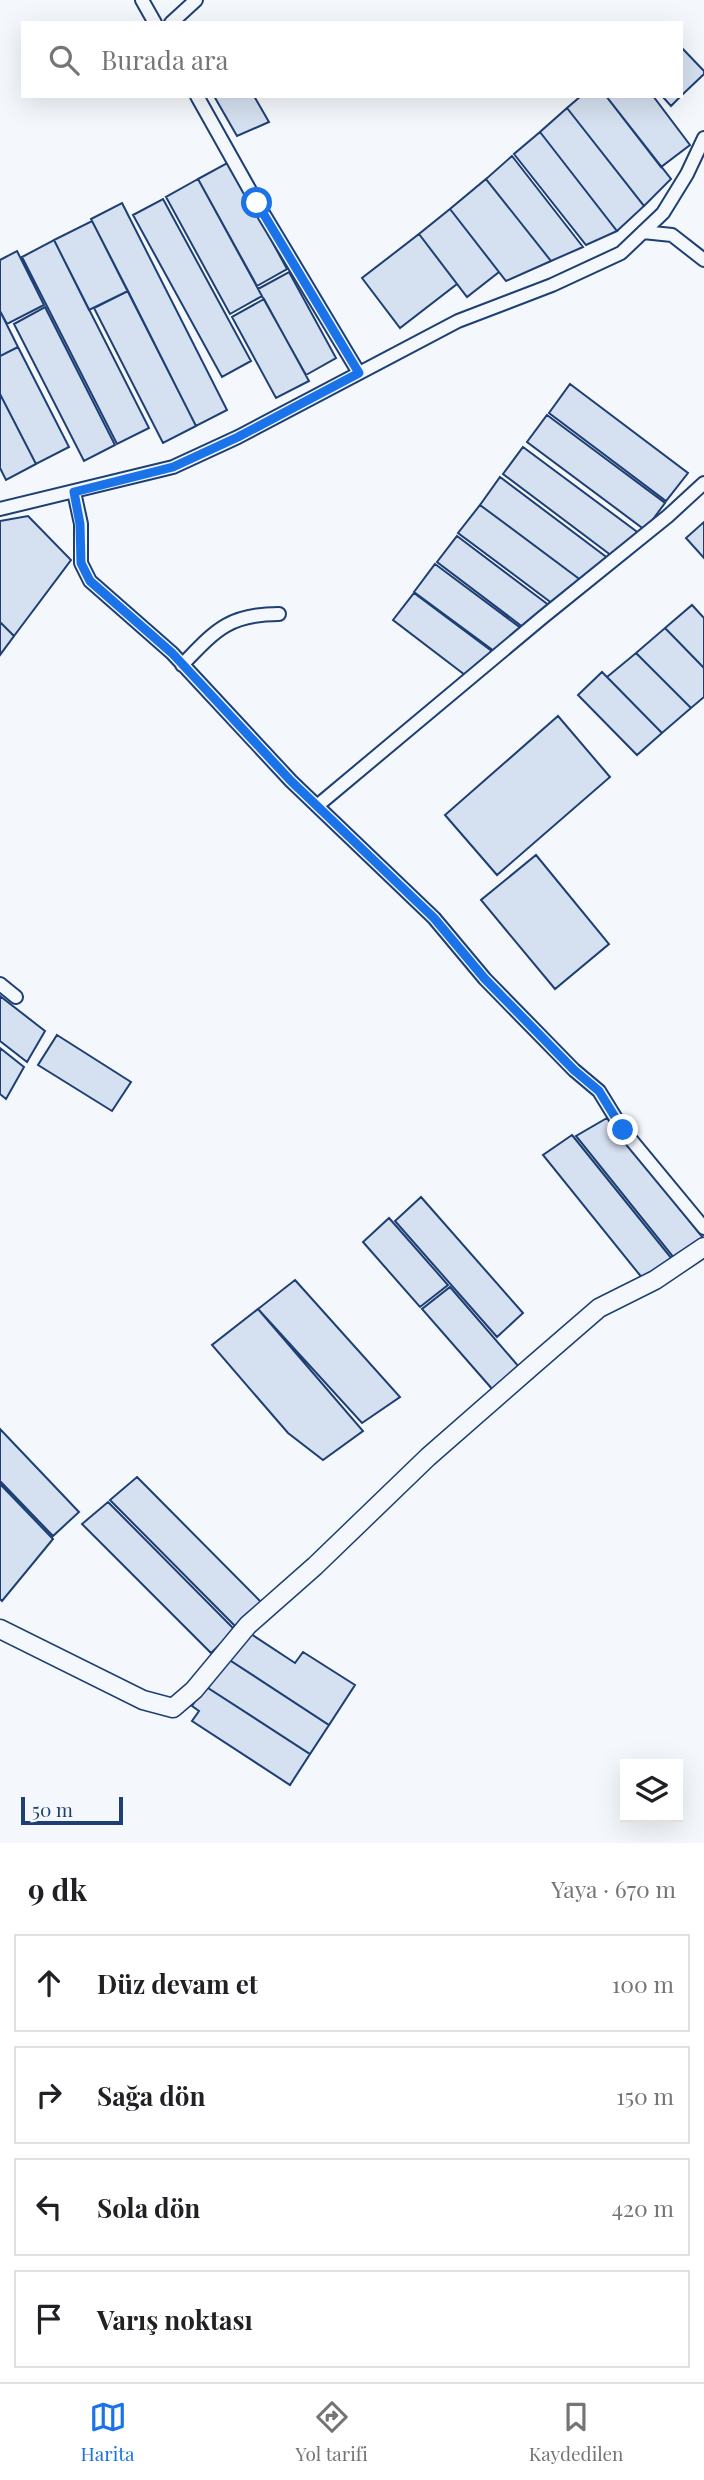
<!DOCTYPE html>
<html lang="tr">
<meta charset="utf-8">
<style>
:root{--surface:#fff;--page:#f2f2f2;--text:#202124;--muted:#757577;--line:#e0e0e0;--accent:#1a73e8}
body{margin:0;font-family:"Playfair Display",serif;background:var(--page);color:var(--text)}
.controls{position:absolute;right:21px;bottom:21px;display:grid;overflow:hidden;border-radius:0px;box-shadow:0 7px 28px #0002}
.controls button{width:63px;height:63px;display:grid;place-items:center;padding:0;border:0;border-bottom:2px solid var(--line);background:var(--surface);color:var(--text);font:35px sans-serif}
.scale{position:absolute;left:21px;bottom:18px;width:102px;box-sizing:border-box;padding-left:7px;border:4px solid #1d3f73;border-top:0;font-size:19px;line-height:24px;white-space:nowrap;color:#1d3f73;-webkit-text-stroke:5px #f4f7fb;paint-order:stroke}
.stop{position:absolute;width:21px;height:21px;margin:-16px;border:5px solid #1a73e8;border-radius:50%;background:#fff}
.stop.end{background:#1a73e8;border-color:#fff;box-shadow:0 2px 7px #0008}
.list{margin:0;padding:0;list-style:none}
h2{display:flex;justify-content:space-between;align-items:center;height:91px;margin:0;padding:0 28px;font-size:30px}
h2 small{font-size:23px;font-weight:400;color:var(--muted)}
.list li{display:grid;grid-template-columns:46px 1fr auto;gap:21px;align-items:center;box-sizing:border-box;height:98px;margin:0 14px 14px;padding:0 14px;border:2px solid var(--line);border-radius:0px}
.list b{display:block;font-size:26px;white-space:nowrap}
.list em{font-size:23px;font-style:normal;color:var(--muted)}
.icon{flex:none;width:38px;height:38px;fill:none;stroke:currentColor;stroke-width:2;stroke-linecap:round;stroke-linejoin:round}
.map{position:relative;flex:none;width:704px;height:1843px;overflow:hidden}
.search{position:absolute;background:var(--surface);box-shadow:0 7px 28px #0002;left:21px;right:21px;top:21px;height:77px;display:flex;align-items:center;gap:18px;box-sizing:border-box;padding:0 24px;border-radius:0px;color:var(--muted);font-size:26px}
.sheet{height:539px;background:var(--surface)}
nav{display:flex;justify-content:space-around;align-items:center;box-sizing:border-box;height:98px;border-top:2px solid var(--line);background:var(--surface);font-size:19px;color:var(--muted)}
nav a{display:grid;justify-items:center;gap:4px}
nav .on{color:var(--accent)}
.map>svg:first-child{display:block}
</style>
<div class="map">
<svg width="704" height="1843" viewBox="0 0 704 1843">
<rect width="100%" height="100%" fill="#f4f7fb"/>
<path fill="#d5e0f0" stroke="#1d3f73" stroke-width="2" d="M 681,47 L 704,71 L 704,74 L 681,96 Z
M 214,96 L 254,96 L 269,122 L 237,136 Z
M 581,96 L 606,96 L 671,179 L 644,206 L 567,108 Z
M 606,96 L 653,96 L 690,145 L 661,167 Z
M 662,96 L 681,96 L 671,106 Z
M 567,108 L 644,206 L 617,231 L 540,132 Z
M 540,132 L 617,231 L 586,245 L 514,154 Z
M 512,156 L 583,247 L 551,261 L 486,179 Z
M 229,162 L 287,269 L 257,286 L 198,179 Z
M 198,179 L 262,296 L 230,314 L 166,197 Z
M 486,179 L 551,261 L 506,281 L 450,209 Z
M 163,199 L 251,361 L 222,377 L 133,215 Z
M 122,203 L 227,410 L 196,426 L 91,219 Z
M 450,209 L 499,272 L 467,297 L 419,234 Z
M 92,221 L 128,291 L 89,310 L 54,240 Z
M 419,234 L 457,284 L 400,328 L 362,278 Z
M 54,240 L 149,428 L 117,444 L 22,257 Z
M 17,251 L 44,305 L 7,324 L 0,311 L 0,260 Z
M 289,272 L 336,358 L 306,375 L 258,289 Z
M 128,291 L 196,426 L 163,443 L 94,308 Z
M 264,299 L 309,381 L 276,398 L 232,317 Z
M 45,307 L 115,445 L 84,461 L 14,324 Z
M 0,311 L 18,347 L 0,356 Z
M 18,347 L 69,447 L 36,464 L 0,394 L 0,356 Z
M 570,384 L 688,473 L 666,501 L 549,413 Z
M 0,394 L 36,464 L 6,480 L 0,468 Z
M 547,415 L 665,503 L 645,530 L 527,442 Z
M 523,447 L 640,534 L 612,556 L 503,474 Z
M 500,477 L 609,559 L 582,581 L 480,505 Z
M 480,505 L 582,581 L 553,604 L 458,533 Z
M 28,516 L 71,560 L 14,636 L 0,622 L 0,521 Z
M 704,522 L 704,558 L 686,538 Z
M 457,536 L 550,606 L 524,628 L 437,562 Z
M 435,564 L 522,629 L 494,651 L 414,592 Z
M 414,593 L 493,652 L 465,675 L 393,620 Z
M 692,605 L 704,618 L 704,668 L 665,628 Z
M 0,622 L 14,636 L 0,655 Z
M 665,628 L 704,668 L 704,697 L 691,708 L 636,653 Z
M 636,653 L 691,708 L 662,733 L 607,677 Z
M 602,672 L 662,733 L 637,755 L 578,695 Z
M 558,716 L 610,777 L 497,875 L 445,815 Z
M 536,855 L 609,944 L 555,989 L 481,900 Z
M 0,996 L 45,1031 L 27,1062 L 0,1041 Z
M 57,1035 L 131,1082 L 112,1111 L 38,1065 Z
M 0,1048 L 24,1067 L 6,1099 L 0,1094 Z
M 607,1118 L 703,1238 L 674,1258 L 576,1136 Z
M 572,1135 L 672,1259 L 643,1279 L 543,1155 Z
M 421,1197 L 523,1313 L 497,1337 L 395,1221 Z
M 389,1218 L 448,1285 L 420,1307 L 363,1242 Z
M 295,1280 L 400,1397 L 362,1423 L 258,1309 Z
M 450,1287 L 520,1368 L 493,1390 L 422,1309 Z
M 258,1309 L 363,1431 L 323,1460 L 288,1433 L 212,1345 Z
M 0,1429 L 79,1512 L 53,1536 L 0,1481 Z
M 137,1477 L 262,1603 L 237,1628 L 110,1500 Z
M 0,1484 L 53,1539 L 2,1601 L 0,1599 Z
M 108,1502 L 235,1630 L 211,1653 L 82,1524 Z
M 251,1634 L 295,1663 L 303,1652 L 355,1685 L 329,1725 L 228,1659 Z
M 228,1659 L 329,1725 L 310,1754 L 208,1688 Z
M 205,1686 L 310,1754 L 290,1785 L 192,1721 L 199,1711 L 192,1706 Z"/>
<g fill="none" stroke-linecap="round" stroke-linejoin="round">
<g stroke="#1d3f73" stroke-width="16">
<path id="street" d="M 142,0 L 155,23
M 171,23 L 196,0
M 197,96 L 257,203 L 359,373
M 643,232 L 672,235 L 704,260
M 74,492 L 81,524 L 81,563 L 90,581 L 172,653 L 291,781 L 434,918 L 485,979 L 574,1070 L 599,1091 L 623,1130 L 704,1228
M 0,509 L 173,467 L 238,437 L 458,321 L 552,285 L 621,253 L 663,213 L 687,174 L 704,138
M 182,665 C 215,631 228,614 279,614
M 317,806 L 543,617 L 668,516 L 704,483
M 0,984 L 16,997"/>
</g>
<g stroke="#1d3f73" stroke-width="21">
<path id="secondary" d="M 0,1629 L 143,1700 L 173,1708 L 194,1690 L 248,1625 L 315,1566 L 428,1457 L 532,1366 L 599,1308 L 655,1280 L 704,1247"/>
</g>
<use href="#street" stroke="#f4f7fb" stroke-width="12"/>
<use href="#secondary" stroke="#f4f7fb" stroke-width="18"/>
</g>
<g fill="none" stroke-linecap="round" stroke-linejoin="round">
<path stroke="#1a73e8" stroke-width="9" d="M 257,203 L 359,373 L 238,437 L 173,467 L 74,492 L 80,524 L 81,563 L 90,581 L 172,653 L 291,781 L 434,918 L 485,979 L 574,1070 L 599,1091 L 623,1130"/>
</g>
</svg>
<div class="controls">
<button><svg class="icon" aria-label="layers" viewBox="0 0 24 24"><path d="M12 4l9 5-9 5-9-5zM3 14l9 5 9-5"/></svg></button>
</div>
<div class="scale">50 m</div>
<div class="stop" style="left:257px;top:203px"></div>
<div class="stop end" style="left:623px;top:1130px"></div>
<div class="search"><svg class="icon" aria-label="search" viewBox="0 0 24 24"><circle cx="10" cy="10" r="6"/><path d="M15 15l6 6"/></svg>Burada ara</div>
</div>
<section class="sheet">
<h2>9 dk<small>Yaya · 670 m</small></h2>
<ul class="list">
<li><svg class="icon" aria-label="ahead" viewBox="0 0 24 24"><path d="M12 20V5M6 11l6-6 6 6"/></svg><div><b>Düz devam et</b></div><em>100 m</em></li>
<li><svg class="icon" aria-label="right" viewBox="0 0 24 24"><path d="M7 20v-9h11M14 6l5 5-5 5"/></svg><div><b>Sağa dön</b></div><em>150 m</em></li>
<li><svg class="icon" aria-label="left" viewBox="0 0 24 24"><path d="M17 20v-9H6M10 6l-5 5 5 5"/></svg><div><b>Sola dön</b></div><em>420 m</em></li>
<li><svg class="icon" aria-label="arrive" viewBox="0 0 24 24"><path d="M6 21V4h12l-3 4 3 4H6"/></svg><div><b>Varış noktası</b></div></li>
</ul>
</section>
<nav>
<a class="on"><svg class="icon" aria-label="map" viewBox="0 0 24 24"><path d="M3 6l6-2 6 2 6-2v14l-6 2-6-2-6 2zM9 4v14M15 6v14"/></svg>Harita</a>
<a><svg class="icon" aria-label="directions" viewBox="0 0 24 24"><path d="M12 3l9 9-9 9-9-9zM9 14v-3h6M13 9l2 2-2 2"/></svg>Yol tarifi</a>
<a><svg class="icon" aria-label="saved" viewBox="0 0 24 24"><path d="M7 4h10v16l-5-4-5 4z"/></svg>Kaydedilen</a>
</nav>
